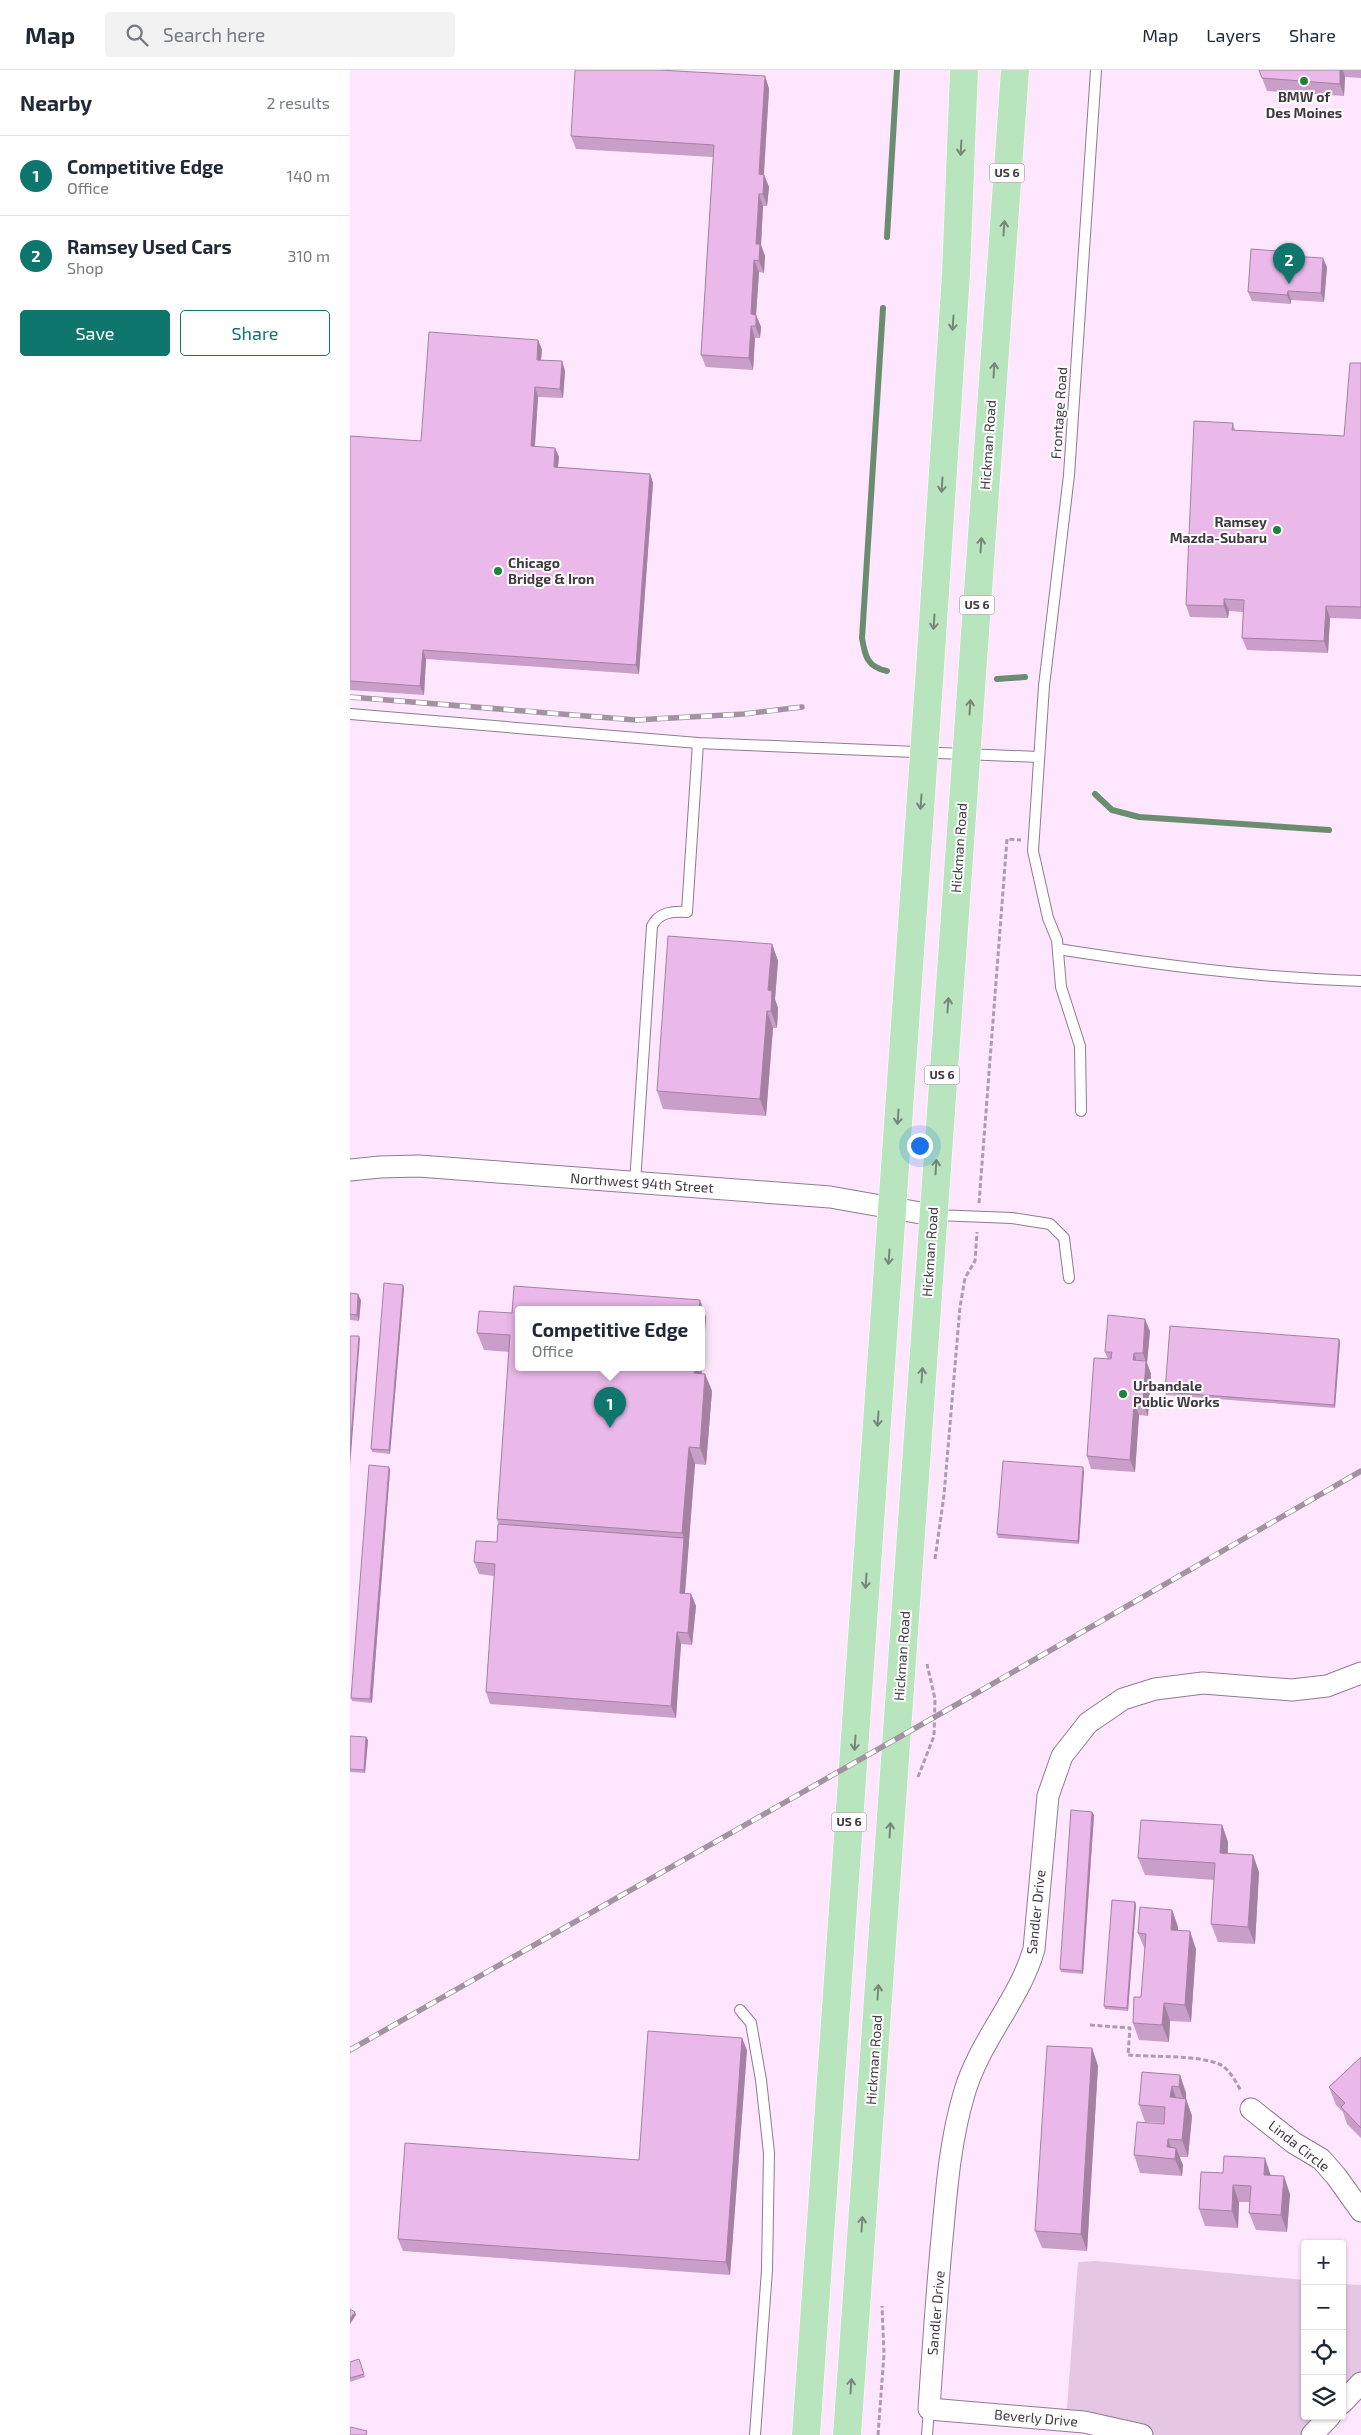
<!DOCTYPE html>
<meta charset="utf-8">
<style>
:root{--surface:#fff;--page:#f2f2f3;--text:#1f2937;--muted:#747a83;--line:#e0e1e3;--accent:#0f766e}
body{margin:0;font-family:"Exo 2",sans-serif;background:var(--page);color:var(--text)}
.controls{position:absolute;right:15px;bottom:15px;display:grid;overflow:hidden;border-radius:5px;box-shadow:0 1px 4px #0004}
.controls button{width:45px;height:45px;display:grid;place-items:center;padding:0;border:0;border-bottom:1px solid var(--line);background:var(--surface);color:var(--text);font:25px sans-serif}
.you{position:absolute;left:569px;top:1075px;width:18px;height:18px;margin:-12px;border:4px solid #fff;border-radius:50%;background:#1a73e8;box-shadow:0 0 0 8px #1a73e833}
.badge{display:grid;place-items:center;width:32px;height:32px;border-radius:50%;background:var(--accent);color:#fff;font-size:16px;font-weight:700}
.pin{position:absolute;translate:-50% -41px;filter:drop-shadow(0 1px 2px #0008)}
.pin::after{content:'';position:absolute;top:26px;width:18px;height:15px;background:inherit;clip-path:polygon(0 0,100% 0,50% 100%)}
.popup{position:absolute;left:165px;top:1236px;width:190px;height:65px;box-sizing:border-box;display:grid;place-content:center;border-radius:5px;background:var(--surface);filter:drop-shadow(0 1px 4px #0005);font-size:16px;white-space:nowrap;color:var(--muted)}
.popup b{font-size:19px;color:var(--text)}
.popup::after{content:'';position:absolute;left:50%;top:100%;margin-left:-10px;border:10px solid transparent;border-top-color:var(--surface)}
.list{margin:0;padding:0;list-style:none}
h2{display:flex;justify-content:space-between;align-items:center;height:65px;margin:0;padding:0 20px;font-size:21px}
h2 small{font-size:16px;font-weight:400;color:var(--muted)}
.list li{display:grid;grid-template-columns:32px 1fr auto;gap:15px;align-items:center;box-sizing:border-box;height:80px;padding:0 20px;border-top:1px solid var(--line)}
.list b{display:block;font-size:19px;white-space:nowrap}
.list p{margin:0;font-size:16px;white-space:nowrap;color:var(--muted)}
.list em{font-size:16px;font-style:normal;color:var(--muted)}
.actions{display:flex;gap:10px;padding:15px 20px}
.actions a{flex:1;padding:11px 0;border:1px solid var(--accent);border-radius:5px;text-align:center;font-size:18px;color:var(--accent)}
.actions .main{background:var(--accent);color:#fff}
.icon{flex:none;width:28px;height:28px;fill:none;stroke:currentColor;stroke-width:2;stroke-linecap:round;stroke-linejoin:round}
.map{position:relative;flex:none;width:1011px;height:2365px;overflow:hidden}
header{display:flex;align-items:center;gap:30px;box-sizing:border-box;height:70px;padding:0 25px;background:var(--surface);border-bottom:1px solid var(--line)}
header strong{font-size:24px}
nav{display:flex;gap:28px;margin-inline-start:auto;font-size:18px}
.search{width:350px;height:45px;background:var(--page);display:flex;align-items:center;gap:12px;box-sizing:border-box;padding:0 18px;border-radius:5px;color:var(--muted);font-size:19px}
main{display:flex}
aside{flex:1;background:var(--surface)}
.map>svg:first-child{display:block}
</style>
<header>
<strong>Map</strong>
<div class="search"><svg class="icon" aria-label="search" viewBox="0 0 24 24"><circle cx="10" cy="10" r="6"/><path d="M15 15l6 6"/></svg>Search here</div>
<nav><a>Map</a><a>Layers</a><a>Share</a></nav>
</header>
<main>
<aside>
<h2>Nearby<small>2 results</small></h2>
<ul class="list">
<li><span class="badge">1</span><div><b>Competitive Edge</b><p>Office</p></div><em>140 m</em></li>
<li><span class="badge">2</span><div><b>Ramsey Used Cars</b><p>Shop</p></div><em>310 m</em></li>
</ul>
<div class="actions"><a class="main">Save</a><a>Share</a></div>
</aside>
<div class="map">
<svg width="1011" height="2365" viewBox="0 0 1011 2365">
<rect width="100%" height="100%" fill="#fee7fe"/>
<path fill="#e5c7e4" d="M 746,2191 L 955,2210 L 955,2346 L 980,2346 L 962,2365 L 792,2365 L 716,2351 L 728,2192 Z
M 992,2214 L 1011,2215 L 1011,2313 L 992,2333 Z"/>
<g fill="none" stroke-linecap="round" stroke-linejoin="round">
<path stroke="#6a8c6f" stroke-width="6" d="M 537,167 L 547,0
M 533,238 L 512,568 C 515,586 517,597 537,601
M 647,609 L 675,607
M 745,724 L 762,740 L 789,747 L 979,760"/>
<g stroke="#8f7b8f" stroke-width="12">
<path id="service" d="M 0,644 L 348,673
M 708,879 C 809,895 909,908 1011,911
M 731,1041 L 730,976 L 711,917 L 707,870 L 698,848 L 683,781 L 694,616 L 719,405 L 746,0
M 285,1113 L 302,856 C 309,842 323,841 337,842 L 348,673 L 689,687
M 585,1145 L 662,1148 L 700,1154 L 714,1168 L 719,1208
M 390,1940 L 401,1953 L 411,2010 L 419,2083 L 417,2200 L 405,2365
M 577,2365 L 579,2339"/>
</g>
<g stroke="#8f7b8f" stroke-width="23">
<path id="minor" d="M 0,1100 L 30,1097 L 69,1096 L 480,1127 L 582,1145
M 901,2039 L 944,2073 L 971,2089 L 986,2106 L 1011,2141
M 992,2333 L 1011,2313
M 792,2365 L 734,2352 L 579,2339 C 583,2279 587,2218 593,2158 C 597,2113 601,2068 614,2024 C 629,1971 669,1931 684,1879 L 698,1726 L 712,1686 L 738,1653 L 773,1629 L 805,1619 L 853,1613 L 942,1620 L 977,1616 L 1011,1603
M 962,2365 L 980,2346"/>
</g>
<g stroke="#fff" stroke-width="29">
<path id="primary" d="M 456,2365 L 580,598 L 606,204 L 614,0
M 497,2365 L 665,0"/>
</g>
<path stroke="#ad9cad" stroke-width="3" stroke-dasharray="5 2.5" stroke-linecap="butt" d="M 629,1133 L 657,769 L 671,770
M 585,1489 L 594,1425 L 610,1237 L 615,1208 L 625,1191 L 627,1162
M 568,1707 L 584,1666 L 585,1629 L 577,1594
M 740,1955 L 780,1958 L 778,1985 C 802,1987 848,1985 869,1994 C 879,1998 886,2012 891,2021
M 528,2365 L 534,2284 L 532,2236"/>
<use href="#service" stroke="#fff" stroke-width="10"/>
<use href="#minor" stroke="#fff" stroke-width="21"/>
<use href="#primary" stroke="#b8e5be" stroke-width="28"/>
<g stroke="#a292a2" stroke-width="5.5">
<path id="rail" d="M 0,627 L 286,650 L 394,644 L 452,637
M 0,1980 L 618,1628 L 1011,1401"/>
</g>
<use href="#rail" stroke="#fff" stroke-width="4" stroke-dasharray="11" stroke-linecap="butt"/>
</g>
<path fill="#c99ec8" d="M 909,0 L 1011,0 L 1011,8 L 995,7 L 994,26 L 917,21 Z
M 415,6 L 419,19 L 414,105 L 419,117 L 417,136 L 413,136 L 411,175 L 415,186 L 414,203 L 409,202 L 406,245 L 411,257 L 410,268 L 405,268 L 403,300 L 356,297 L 351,285 L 363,87 L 226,79 L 221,66 Z
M 940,182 L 942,186 L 977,197 L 974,232 L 941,230 L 941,234 L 902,231 L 898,222 Z
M 188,270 L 192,280 L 191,290 L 212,291 L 215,301 L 213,328 L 188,327 L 185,377 L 205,378 L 209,387 L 208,397 L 300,404 L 303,413 L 289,604 L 76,589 L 74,625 L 0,620 L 0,366 L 71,371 Z
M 1011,293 L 1011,549 L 980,548 L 978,583 L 897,580 L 892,568 L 893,542 L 879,541 L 878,548 L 840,547 L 836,535 L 883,353 L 885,360 L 994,366 Z
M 422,874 L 428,891 L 425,929 L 428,938 L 427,958 L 423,958 L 416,1046 L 313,1039 L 307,1021 Z
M 54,1218 L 40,1384 L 22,1382 L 21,1379 Z
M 0,1223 L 11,1230 L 9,1251 L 0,1250 Z
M 162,1243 L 356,1247 L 352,1304 L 355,1304 L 362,1321 L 356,1395 L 345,1394 L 335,1523 L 341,1524 L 346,1536 L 342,1575 L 331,1574 L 326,1648 L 140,1634 L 136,1622 L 144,1506 L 129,1504 L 124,1492 L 147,1472 L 148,1454 L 147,1449 L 159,1282 L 134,1280 L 127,1263 Z
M 800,1261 L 797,1293 L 801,1304 L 798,1346 L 789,1345 L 785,1402 L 741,1399 L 737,1386 L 758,1289 L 755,1282 Z
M 989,1269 L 990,1272 L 985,1338 L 816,1325 L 815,1322 Z
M 39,1397 L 40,1400 L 22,1633 L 2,1631 L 1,1628 Z
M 734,1401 L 729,1474 L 648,1468 L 647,1464 Z
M 0,1666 L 18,1670 L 15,1703 L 0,1702 Z
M 744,1745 L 733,1904 L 711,1902 L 710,1899 Z
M 872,1755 L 878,1772 L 878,1784 L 903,1785 L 909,1802 L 905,1874 L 868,1872 L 861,1854 L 864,1810 L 795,1805 L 788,1788 Z
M 785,1832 L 786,1835 L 778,1941 L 755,1939 L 754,1936 Z
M 822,1840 L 828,1857 L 828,1860 L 846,1879 L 841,1952 L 820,1951 L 819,1972 L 789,1970 L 783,1953 L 791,1927 L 795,1880 L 788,1863 Z
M 742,1978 L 748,1996 L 737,2181 L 692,2178 L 685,2161 Z
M 397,1980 L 380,2205 L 53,2181 L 48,2169 L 289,2090 Z
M 1011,1987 L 1011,2068 L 997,2054 L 993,2042 L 986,2035 L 979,2017 Z
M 830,2005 L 836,2023 L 836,2029 L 842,2046 L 838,2087 L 829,2087 L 833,2095 L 832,2106 L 790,2103 L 784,2085 L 814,2053 L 795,2052 L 789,2035 Z
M 851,2102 L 921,2106 L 940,2124 L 937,2162 L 906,2160 L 899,2143 L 900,2132 L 889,2132 L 888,2158 L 855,2156 L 849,2139 Z
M 9,2289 L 15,2307 L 0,2312 L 0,2292 Z"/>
<path fill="#a481a3" d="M 990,0 L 993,0 L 995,7 L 994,26 L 990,14 Z
M 415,6 L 419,19 L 413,116 L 409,104 Z
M 414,105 L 419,117 L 417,136 L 413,124 Z
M 409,124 L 413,136 L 411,175 L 415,186 L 414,203 L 409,191 L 406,174 Z
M 973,188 L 977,197 L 974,232 L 971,223 Z
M 404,190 L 409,202 L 406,245 L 411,257 L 410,268 L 401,244 Z
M 938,221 L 941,230 L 941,234 L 937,225 Z
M 401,256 L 405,268 L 403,300 L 399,288 Z
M 188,270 L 192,280 L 190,299 L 187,290 Z
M 212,291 L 215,301 L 213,328 L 210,319 Z
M 185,317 L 188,327 L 184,386 L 181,376 Z
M 205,378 L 209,387 L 207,406 L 204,397 Z
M 300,404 L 303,413 L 289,604 L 286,595 Z
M 874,529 L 879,541 L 878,548 L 874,536 Z
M 976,536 L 980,548 L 978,583 L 974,571 Z
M 73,580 L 76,589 L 74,625 L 70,616 Z
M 422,874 L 428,891 L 425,929 L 428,938 L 427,958 L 421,941 L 418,920 Z
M 417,941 L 423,958 L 416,1046 L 410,1029 Z
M 53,1215 L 54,1218 L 40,1384 L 39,1380 Z
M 8,1224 L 11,1230 L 9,1251 L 7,1245 Z
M 350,1230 L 356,1247 L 350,1321 L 344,1303 L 345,1297 L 351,1297 L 351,1239 L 349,1239 Z
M 795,1249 L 800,1261 L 797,1293 L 801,1304 L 798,1346 L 793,1334 L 796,1293 L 793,1283 Z
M 9,1266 L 10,1269 L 0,1397 L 0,1380 Z
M 989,1269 L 990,1272 L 985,1338 L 984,1335 Z
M 784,1283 L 788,1295 L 783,1290 Z
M 355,1304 L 362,1321 L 356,1395 L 350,1378 Z
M 784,1333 L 789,1345 L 785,1402 L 780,1390 Z
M 339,1377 L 345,1394 L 334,1535 L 330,1523 L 334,1468 L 332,1463 Z
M 39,1397 L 40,1400 L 22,1633 L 20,1629 Z
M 733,1397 L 734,1401 L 729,1474 L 728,1471 Z
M 341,1524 L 346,1536 L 342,1575 L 338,1563 Z
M 327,1562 L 331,1574 L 326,1648 L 321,1636 Z
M 16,1667 L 18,1670 L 15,1703 L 14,1700 Z
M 742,1742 L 744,1745 L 733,1904 L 732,1901 Z
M 872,1755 L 878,1772 L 877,1800 L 870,1783 Z
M 903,1785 L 909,1802 L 905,1874 L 898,1857 Z
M 785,1832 L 786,1835 L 778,1941 L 777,1938 Z
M 822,1840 L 828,1857 L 827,1877 L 821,1860 Z
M 840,1861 L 846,1879 L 841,1952 L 835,1935 Z
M 814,1933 L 820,1951 L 819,1972 L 812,1955 Z
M 392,1968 L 397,1980 L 380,2205 L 376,2192 Z
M 742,1978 L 748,1996 L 737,2181 L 731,2164 Z
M 830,2005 L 836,2023 L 836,2029 L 842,2046 L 838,2087 L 832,2070 L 835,2034 L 829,2017 Z
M 822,2016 L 828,2034 L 820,2027 Z
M 818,2069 L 824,2086 L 817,2077 Z
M 826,2078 L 833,2095 L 832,2106 L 825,2089 Z
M 915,2088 L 921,2106 L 914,2105 Z
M 934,2106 L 940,2124 L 937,2162 L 931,2145 Z
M 883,2115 L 889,2132 L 888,2158 L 882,2141 Z
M 5,2242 L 6,2245 L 0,2254 L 0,2249 Z"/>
<path fill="#eab8e9" stroke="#a481a3" d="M 225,0 L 309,0 L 415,6 L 409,104 L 414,105 L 413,124 L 409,124 L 406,174 L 410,174 L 409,191 L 404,190 L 401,244 L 406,245 L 406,256 L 401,256 L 399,288 L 351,285 L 364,75 L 221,66 Z
M 909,0 L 990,0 L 990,14 L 912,8 Z
M 901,179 L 940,182 L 940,186 L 973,188 L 971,223 L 938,221 L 937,225 L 898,222 Z
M 79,262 L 188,270 L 187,290 L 212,291 L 210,319 L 185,317 L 181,376 L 205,378 L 204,397 L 300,404 L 286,595 L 73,580 L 70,616 L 0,611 L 0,366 L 71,371 Z
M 1000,293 L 1011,293 L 1011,537 L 976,536 L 974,571 L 892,568 L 894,530 L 874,529 L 874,536 L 836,535 L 844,351 L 883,353 L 882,360 L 994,366 Z
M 318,866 L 422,874 L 418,920 L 422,921 L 421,941 L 417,941 L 410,1029 L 307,1021 Z
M 34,1213 L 53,1215 L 39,1380 L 21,1379 Z
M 164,1216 L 350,1230 L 349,1239 L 169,1239 L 169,1297 L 345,1297 L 344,1303 L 355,1304 L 350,1378 L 339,1377 L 332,1463 L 147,1449 L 160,1265 L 127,1263 L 129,1241 L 162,1243 Z
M 0,1223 L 8,1224 L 7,1245 L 0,1244 Z
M 758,1245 L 795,1249 L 793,1283 L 784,1283 L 783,1290 L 796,1291 L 793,1334 L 784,1333 L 780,1390 L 737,1386 L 744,1288 L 761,1289 L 762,1282 L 755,1282 Z
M 820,1256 L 989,1269 L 984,1335 L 815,1322 Z
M 0,1266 L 9,1266 L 0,1380 Z
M 653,1391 L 733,1397 L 728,1471 L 647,1464 Z
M 19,1395 L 39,1397 L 20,1629 L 1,1628 Z
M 148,1454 L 334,1468 L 330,1523 L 341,1524 L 338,1563 L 327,1562 L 321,1636 L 136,1622 L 145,1494 L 124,1492 L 126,1471 L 147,1472 Z
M 0,1666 L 16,1667 L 14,1700 L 0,1699 Z
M 721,1740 L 742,1742 L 732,1901 L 710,1899 Z
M 791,1750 L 872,1755 L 870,1783 L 903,1785 L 898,1857 L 861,1854 L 865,1793 L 788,1788 Z
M 762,1830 L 785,1832 L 777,1938 L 754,1936 Z
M 790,1837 L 822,1840 L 821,1860 L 840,1861 L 835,1935 L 814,1933 L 812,1955 L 783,1953 L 784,1927 L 791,1927 L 796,1864 L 788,1863 Z
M 298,1961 L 392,1968 L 376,2192 L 48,2169 L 55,2073 L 289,2090 Z
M 697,1976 L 742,1978 L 731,2164 L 685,2161 Z
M 1011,1987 L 1011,2058 L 991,2037 L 995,2033 L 979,2017 Z
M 792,2002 L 830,2005 L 829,2017 L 822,2016 L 820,2027 L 836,2029 L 832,2070 L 818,2069 L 817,2077 L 826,2078 L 825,2089 L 784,2085 L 787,2052 L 814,2054 L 815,2037 L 789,2035 Z
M 874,2086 L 915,2088 L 914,2105 L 934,2106 L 931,2145 L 899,2143 L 901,2116 L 883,2115 L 882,2141 L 849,2139 L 851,2102 L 873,2103 Z
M 0,2239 L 5,2242 L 0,2249 Z
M 9,2289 L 14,2304 L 0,2308 L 0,2292 Z
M 0,2357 L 17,2361 L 16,2365 L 0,2365 Z"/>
<defs><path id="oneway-shaft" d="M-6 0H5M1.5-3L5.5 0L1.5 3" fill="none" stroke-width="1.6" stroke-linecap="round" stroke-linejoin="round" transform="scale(1.25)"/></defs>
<g stroke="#77867a">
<use href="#oneway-shaft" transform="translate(611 78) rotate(93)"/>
<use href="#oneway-shaft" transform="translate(654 158) rotate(-86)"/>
<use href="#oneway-shaft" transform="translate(603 253) rotate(94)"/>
<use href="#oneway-shaft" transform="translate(644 300) rotate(-86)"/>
<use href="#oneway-shaft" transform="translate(592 415) rotate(94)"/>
<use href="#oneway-shaft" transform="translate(631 475) rotate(-86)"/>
<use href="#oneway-shaft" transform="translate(584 552) rotate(94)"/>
<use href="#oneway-shaft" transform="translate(620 637) rotate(-86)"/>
<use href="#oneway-shaft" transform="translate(571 732) rotate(94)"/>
<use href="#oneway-shaft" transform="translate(598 935) rotate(-86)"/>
<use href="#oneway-shaft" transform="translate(548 1047) rotate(94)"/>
<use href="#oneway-shaft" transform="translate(586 1097) rotate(-86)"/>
<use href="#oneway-shaft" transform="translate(539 1187) rotate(94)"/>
<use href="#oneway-shaft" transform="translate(572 1305) rotate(-86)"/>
<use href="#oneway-shaft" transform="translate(528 1349) rotate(94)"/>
<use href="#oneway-shaft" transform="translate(516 1511) rotate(94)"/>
<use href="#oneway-shaft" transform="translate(505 1673) rotate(94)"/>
<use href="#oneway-shaft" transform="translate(540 1760) rotate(-86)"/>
<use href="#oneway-shaft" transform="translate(528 1922) rotate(-86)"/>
<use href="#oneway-shaft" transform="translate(512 2154) rotate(-86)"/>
<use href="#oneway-shaft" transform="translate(501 2316) rotate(-86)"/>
</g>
<g fill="#1c8338" stroke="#fff" stroke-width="2">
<circle cx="954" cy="11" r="5"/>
<circle cx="927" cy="460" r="5"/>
<circle cx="148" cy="501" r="5"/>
<circle cx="773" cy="1324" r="5"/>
</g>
<g text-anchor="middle" stroke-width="4" stroke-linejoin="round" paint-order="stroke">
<g fill="#fff" stroke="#7b747b" stroke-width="1">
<rect x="639.5" y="93.5" width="35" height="19" rx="4"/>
<rect x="609.5" y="525.5" width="35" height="19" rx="4"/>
<rect x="574.5" y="995.5" width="35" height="19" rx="4"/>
<rect x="481.5" y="1742.5" width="35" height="19" rx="4"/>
</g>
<g font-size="12" font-weight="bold" fill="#423942">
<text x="657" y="107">US 6</text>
<text x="627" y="539">US 6</text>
<text x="592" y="1009">US 6</text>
<text x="499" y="1756">US 6</text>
</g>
<g font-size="14" font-weight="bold" fill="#423942" stroke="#fff" text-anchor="start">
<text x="954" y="32" text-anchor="middle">BMW of<tspan x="954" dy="16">Des Moines</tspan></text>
<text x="917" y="457" text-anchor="end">Ramsey<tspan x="917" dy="16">Mazda-Subaru</tspan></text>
<text x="158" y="498">Chicago<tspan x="158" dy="16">Bridge &amp; Iron</tspan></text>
<text x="783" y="1321">Urbandale<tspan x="783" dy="16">Public Works</tspan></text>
</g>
<g font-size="14" fill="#423942" stroke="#fff">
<text transform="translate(709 343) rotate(-86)" y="5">Frontage Road</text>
<text transform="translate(638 375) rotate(-86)" y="5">Hickman Road</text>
<text transform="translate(609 778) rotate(-86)" y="5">Hickman Road</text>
<text transform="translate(292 1113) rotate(4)" y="5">Northwest 94th Street</text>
<text transform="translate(580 1182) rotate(-86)" y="5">Hickman Road</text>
<text transform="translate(552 1586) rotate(-86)" y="5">Hickman Road</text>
<text transform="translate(686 1842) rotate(-84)" y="5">Sandler Drive</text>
<text transform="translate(524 1990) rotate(-86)" y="5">Hickman Road</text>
<text transform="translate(949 2076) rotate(38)" y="5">Linda Circle</text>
<text transform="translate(586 2243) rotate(-85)" y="5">Sandler Drive</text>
<text transform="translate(686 2348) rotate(5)" y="5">Beverly Drive</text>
</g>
</g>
</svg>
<div class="controls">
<button>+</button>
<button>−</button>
<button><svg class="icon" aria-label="locate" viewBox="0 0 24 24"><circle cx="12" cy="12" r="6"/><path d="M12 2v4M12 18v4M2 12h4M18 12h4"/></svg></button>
<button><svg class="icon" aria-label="layers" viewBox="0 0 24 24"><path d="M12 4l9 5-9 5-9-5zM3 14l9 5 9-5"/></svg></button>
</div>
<div class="you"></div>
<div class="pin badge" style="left:260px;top:1358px">1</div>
<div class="popup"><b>Competitive Edge</b>Office</div>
<div class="pin badge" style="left:939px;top:214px">2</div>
</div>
</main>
